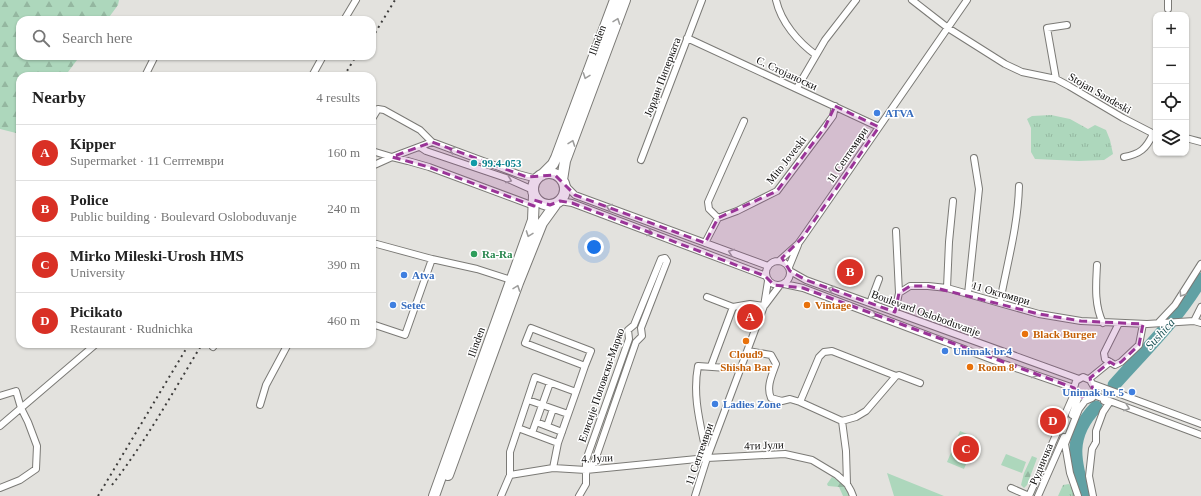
<!DOCTYPE html>
<meta charset="utf-8">
<style>
:root{--surface:#fff;--page:#f2f2f2;--text:#222;--muted:#767676;--line:#e0e0e0;--accent:#d93025}
body{margin:0;font-family:Georgia,serif;background:var(--page);color:var(--text)}
.controls{position:absolute;right:12px;top:12px;display:grid;overflow:hidden;border-radius:8px;box-shadow:0 1px 3px #0004}
.controls button{width:36px;height:36px;display:grid;place-items:center;padding:0;border:0;border-bottom:1px solid var(--line);background:var(--surface);color:var(--text);font:20px sans-serif}
.you{position:absolute;left:594px;top:247px;width:14px;height:14px;margin:-10px;border:3px solid #fff;border-radius:50%;background:#1a73e8;box-shadow:0 0 0 6px #1a73e833}
.badge{display:grid;place-items:center;width:26px;height:26px;border-radius:50%;background:var(--accent);color:#fff;font-size:13px;font-weight:700}
.pin{position:absolute;translate:-50% -50%;border:2px solid #fff;box-shadow:0 1px 4px #0006}
.list{margin:0;padding:0;list-style:none}
h2{display:flex;justify-content:space-between;align-items:center;height:52px;margin:0;padding:0 16px;font-size:17px}
h2 small{font-size:13px;font-weight:400;color:var(--muted)}
.list li{display:grid;grid-template-columns:26px 1fr auto;gap:12px;align-items:center;box-sizing:border-box;height:56px;padding:0 16px;border-top:1px solid var(--line)}
.list b{display:block;font-size:15px;white-space:nowrap}
.list p{margin:0;font-size:13px;white-space:nowrap;color:var(--muted)}
.list em{font-size:13px;font-style:normal;color:var(--muted)}
.icon{flex:none;width:22px;height:22px;fill:none;stroke:currentColor;stroke-width:2;stroke-linecap:round;stroke-linejoin:round}
.map{position:relative;flex:none;width:1201px;height:496px;overflow:hidden}
.search{position:absolute;background:var(--surface);box-shadow:0 1px 3px #0004;left:16px;top:16px;width:360px;height:44px;display:flex;align-items:center;gap:10px;box-sizing:border-box;padding:0 14px;border-radius:12px;color:var(--muted);font-size:15px}
.panel{position:absolute;background:var(--surface);box-shadow:0 1px 3px #0004;left:16px;top:72px;width:360px;height:276px;border-radius:12px}
.map>svg:first-child{display:block}
</style>
<div class="map">
<svg width="1201" height="496" viewBox="0 0 1201 496">
<defs>
<pattern id="grass-tufts" width="24" height="20" patternUnits="userSpaceOnUse"><rect width="24" height="20" fill="#add7bc"/><path d="M3 7l-1-3M5 7V3M7 7l1-3M15 17l-1-3M17 17v-4M19 17l1-3" fill="none" stroke="#94b7a0"/></pattern>
<pattern id="forest-firs" width="22" height="20" patternUnits="userSpaceOnUse"><rect width="22" height="20" fill="#add7bc"/><path d="M5 1l3.5 6h-7zM16 11l3.5 6h-7z" fill="#94b7a0"/></pattern>
</defs>
<rect width="100%" height="100%" fill="#e3e2de"/>
<path fill="url(#grass-tufts)" d="M 1051,115 L 1070,119 L 1088,129 L 1095,125 L 1106,130 L 1110,140 L 1113,154 L 1104,160 L 1079,161 L 1035,159 L 1031,152 L 1031,128 L 1027,119 L 1032,116 Z
M 1069,484 L 1077,496 L 1058,496 L 1063,485 Z"/>
<path fill="url(#forest-firs)" d="M 0,0 L 119,0 L 118,5 L 107,20 L 20,20 L 20,56 L 80,56 L 65,76 L 20,76 L 20,134 L 0,129 Z
M 1032,456 L 1037,458 L 1036,461 L 1027,485 L 1024,488 L 1021,485 L 1024,473 Z
M 832,477 C 840,481 847,487 849,496 L 843,496 L 839,487 L 828,486 L 827,484 Z"/>
<path fill="#add7bc" d="M 960,431 L 977,438 L 964,469 L 947,462 Z
M 1006,454 L 1026,462 L 1022,473 L 1001,465 Z
M 887,473 L 944,496 L 894,496 Z"/>
<g fill="none" stroke-linecap="round" stroke-linejoin="round">
<path stroke="#61a1a4" stroke-width="13" d="M 1114,385 C 1145,350 1177,320 1201,279
M 1085,496 C 1074,461 1068,436 1096,407"/>
<g stroke="#7b7a76" stroke-width="8">
<path id="street" d="M 776,0 C 781,22 798,42 816,55
M 912,0 L 948,28 L 1005,64 L 1022,72 L 1056,79 L 1069,86 L 1123,118 L 1156,135
M 1168,9 L 1168,0
M 344,20 L 356,0
M 687,38 L 879,127
M 145,76 L 155,56
M 312,76 L 323,56
M 1056,79 L 1047,28 L 1067,25
M 797,88 L 825,40 L 856,0
M 372,119 L 378,109 L 384,110 L 420,130 L 432,142 L 518,174 L 533,178 L 542,175
M 1186,138 L 1201,142
M 420,147 L 426,151 L 506,178 L 533,190
M 372,151 L 392,157 L 432,142
M 1124,157 C 1140,154 1146,149 1153,134
M 641,160 L 702,0
M 372,166 L 392,157 L 408,161 L 429,167 L 534,206
M 565,185 L 575,195 L 768,266
M 560,201 L 572,203 L 766,276
M 718,218 L 709,209 L 708,202 L 744,121
M 896,231 L 899,293
M 705,243 L 718,218 L 737,211 L 777,191 L 825,127 L 833,116 L 835,106
M 372,245 L 373,243 L 432,259
M766 273a12 12 0 1 1 24 0a12 12 0 1 1-24 0Z
M 779,261 L 798,244 L 803,237 L 967,0
M 1097,265 C 1096,284 1094,305 1103,323
M 789,267 L 798,245
M 790,271 L 806,280 L 1079,379
M 784,284 L 803,288 L 1001,363 L 1074,388 C 1077,397 1084,399 1091,394 L 1201,435
M 947,288 L 949,242 L 953,201
M 968,294 L 979,189 L 974,158
M 707,297 L 733,307 L 711,366
M 1000,302 C 1007,264 1018,226 1019,186
M 870,303 L 879,279
M 765,305 L 780,285
M 733,307 L 750,304 L 764,306
M 895,312 L 899,293 L 910,286 L 928,286 L 947,288 L 1039,314 L 1081,321 L 1147,324 L 1194,321 L 1201,323
M 1194,321 L 1201,307
M 1159,322 L 1175,305 L 1201,264
M 1119,323 L 1104,353 L 1105,359 L 1115,365 L 1121,362 L 1139,345 L 1143,324
M 372,324 L 405,335 L 432,259 L 477,269 L 511,280
M 213,347 L 215,344
M 748,351 L 771,355 L 776,364 C 772,375 766,387 771,398 L 782,401 L 790,399 L 800,402 L 842,421 L 856,417 L 866,411 L 896,376 L 899,375 L 920,383
M 1089,379 L 1110,362
M 1093,384 L 1201,424
M 1074,388 L 1076,381 L 1083,377 L 1090,380 L 1094,387
M 576,392 L 585,366 L 525,343 L 531,328 L 591,351 L 585,366
M 0,396 L 16,391 L 21,408 L 28,422 L 37,446 L 36,469 L 20,480 L 0,488
M 528,400 L 568,414
M 800,402 L 819,357 L 824,352 L 832,351 L 896,376
M 260,405 L 266,385 L 288,344
M 1072,415 L 1079,396
M 842,421 L 846,451 L 847,484
M 536,422 L 562,432
M 0,426 L 96,344
M 547,426 L 553,409
M 518,428 L 535,377 L 576,392 L 558,443
M 532,433 L 550,383
M 707,457 C 701,426 692,397 698,366 L 741,369
M 510,475 L 510,452 L 518,428 L 558,443 L 553,468
M 1011,488 L 1029,496
M 501,496 L 510,475 L 553,468 L 586,470 L 707,458 L 785,454 L 812,460 L 837,475 L 847,484 L 851,491 L 853,496
M 579,496 L 586,484 L 586,460 L 629,339 L 628,330 L 634,325 L 661,259 L 665,258 L 667,261 L 641,328 L 642,336 L 636,342 L 594,463 L 586,470
M 695,496 L 707,458 L 764,306 L 768,281
M 1029,496 L 1075,392
M 1038,496 L 1064,437
M 1078,496 L 1070,473 L 1065,444 L 1079,409 L 1085,401 L 1092,398
M 1093,496 L 1089,476 L 1092,449 L 1096,442 L 1096,431 L 1103,412 L 1109,403 L 1104,401"/>
</g>
<g stroke="#7b7a76" stroke-width="12">
<path id="primary" d="M533 189a16 16 0 1 1 32 0a16 16 0 1 1-32 0Z
M 542,175 L 553,164 L 556,158 L 615,0
M 562,180 L 565,161 L 625,0
M 448,475 L 518,283 L 542,223 L 555,205
M 434,496 L 533,220 L 534,195"/>
</g>
<use href="#street" stroke="#fff" stroke-width="6"/>
<use href="#primary" stroke="#fff" stroke-width="10"/>
<path stroke="#3e3d3c" stroke-width="2" stroke-dasharray="2 4" stroke-linecap="butt" d="M 372,38 L 395,0
M 344,76 L 356,56
M 112,485 C 146,441 173,392 202,344
M 98,496 L 189,344"/>
</g>
<defs><path id="oneway-chevron" d="M-2-3.5L2.5 0L-2 3.5" fill="none" stroke-width="1.6" stroke-linecap="round" stroke-linejoin="round"/></defs>
<g stroke="#9e9e9d">
<use href="#oneway-chevron" transform="translate(617 21) rotate(-70)"/>
<use href="#oneway-chevron" transform="translate(586 76) rotate(110)"/>
<use href="#oneway-chevron" transform="translate(572 143) rotate(-70)"/>
<use href="#oneway-chevron" transform="translate(452 150) rotate(-160)"/>
<use href="#oneway-chevron" transform="translate(509 180) rotate(21)"/>
<use href="#oneway-chevron" transform="translate(609 207) rotate(-160)"/>
<use href="#oneway-chevron" transform="translate(650 233) rotate(20)"/>
<use href="#oneway-chevron" transform="translate(529 234) rotate(110)"/>
<use href="#oneway-chevron" transform="translate(731 252) rotate(-160)"/>
<use href="#oneway-chevron" transform="translate(517 288) rotate(-70)"/>
<use href="#oneway-chevron" transform="translate(831 289) rotate(-160)"/>
<use href="#oneway-chevron" transform="translate(1182 294) rotate(122)"/>
<use href="#oneway-chevron" transform="translate(874 315) rotate(20)"/>
<use href="#oneway-chevron" transform="translate(1035 375) rotate(20)"/>
<use href="#oneway-chevron" transform="translate(1127 408) rotate(20)"/>
</g>
<path fill="#9a3498" fill-opacity="0.2" stroke="#9a3498" stroke-width="3" stroke-dasharray="8 5" stroke-linejoin="round" d="M 835,106 L 879,127 L 803,237 L 782,258 L 790,271 L 806,280 L 895,312 L 899,293 L 910,286 L 928,286 L 1039,314 L 1081,321 L 1143,324 L 1139,345 L 1121,362 L 1115,365 L 1110,362 L 1090,378 L 1093,390 L 1082,397 L 1074,388 L 803,288 L 774,285 L 765,276 L 572,203 L 560,201 L 550,205 L 534,200 L 534,206 L 429,167 L 392,157 L 432,142 L 527,177 L 555,175 L 575,195 L 705,243 L 718,218 L 777,191 L 825,127 Z"/>
<g fill="#3f7fe0" stroke="#fff" stroke-width="1.5">
<circle cx="877" cy="113" r="4"/>
<circle cx="404" cy="275" r="4"/>
<circle cx="393" cy="305" r="4"/>
<circle cx="945" cy="351" r="4"/>
<circle cx="1132" cy="392" r="4"/>
<circle cx="715" cy="404" r="4"/>
</g>
<circle fill="#0f9aa8" stroke="#fff" stroke-width="1.5" cx="474" cy="163" r="4"/>
<circle fill="#2e9e5b" stroke="#fff" stroke-width="1.5" cx="474" cy="254" r="4"/>
<g fill="#e8710a" stroke="#fff" stroke-width="1.5">
<circle cx="807" cy="305" r="4"/>
<circle cx="1025" cy="334" r="4"/>
<circle cx="746" cy="341" r="4"/>
<circle cx="970" cy="367" r="4"/>
</g>
<g text-anchor="middle" stroke-width="3" stroke-linejoin="round" paint-order="stroke">
<g font-size="11" fill="#0d0c0b" stroke="#fff">
<text transform="translate(597 40) rotate(-70)" y="4">Ilinden</text>
<text transform="translate(787 73) rotate(25)" y="4">С. Стојаноски</text>
<text transform="translate(662 77) rotate(-69)" y="4">Јордан Пиперката</text>
<text transform="translate(1100 93) rotate(30)" y="4">Stojan Sandeski</text>
<text transform="translate(847 155) rotate(-56)" y="4">11 Септември</text>
<text transform="translate(786 160) rotate(-52)" y="4">Mito Joveski</text>
<text transform="translate(1001 293) rotate(16)" y="4">11 Октомври</text>
<text transform="translate(926 313) rotate(20)" y="4">Boulevard Osloboduvanje</text>
<text transform="translate(476 342) rotate(-70)" y="4">Ilinden</text>
<text transform="translate(601 385) rotate(-71)" y="4">Елисије Поповски-Марко</text>
<text transform="translate(764 445) rotate(-2)" y="4">4ти Јули</text>
<text transform="translate(699 454) rotate(-71)" y="4">11 Септември</text>
<text transform="translate(597 458) rotate(-3)" y="4">4. Јули</text>
<text transform="translate(1041 464) rotate(-67)" y="4">Рудничка</text>
</g>
<g font-size="11" font-weight="bold" fill="#366cbe" stroke="#fff" text-anchor="start">
<text x="885" y="117">ATVA</text>
<text x="412" y="279">Atva</text>
<text x="401" y="309">Setec</text>
<text x="953" y="355">Unimak br.4</text>
<text x="1124" y="396" text-anchor="end">Unimak br. 5</text>
<text x="723" y="408">Ladies Zone</text>
</g>
<g font-size="11" font-weight="bold" fill="#0d838f" stroke="#fff" text-anchor="start">
<text x="482" y="167">99.4-053</text>
</g>
<g font-size="11" font-weight="bold" fill="#27864d" stroke="#fff" text-anchor="start">
<text x="482" y="258">Ra-Ra</text>
</g>
<g font-size="11" font-weight="bold" fill="#c56008" stroke="#fff" text-anchor="start">
<text x="815" y="309">Vintage</text>
<text x="1033" y="338">Black Burger</text>
<text x="746" y="358" text-anchor="middle">Cloud9<tspan x="746" dy="13">Shisha Bar</tspan></text>
<text x="978" y="371">Room 8</text>
</g>
<g font-size="12" font-style="italic" fill="#1e5558" stroke="#fff">
<text transform="translate(1160 334) rotate(-48)" y="4">Sushica</text>
</g>
</g>
</svg>
<div class="controls">
<button>+</button>
<button>−</button>
<button><svg class="icon" aria-label="locate" viewBox="0 0 24 24"><circle cx="12" cy="12" r="6"/><path d="M12 2v4M12 18v4M2 12h4M18 12h4"/></svg></button>
<button><svg class="icon" aria-label="layers" viewBox="0 0 24 24"><path d="M12 4l9 5-9 5-9-5zM3 14l9 5 9-5"/></svg></button>
</div>
<div class="you"></div>
<div class="pin badge" style="left:750px;top:317px">A</div>
<div class="pin badge" style="left:850px;top:272px">B</div>
<div class="pin badge" style="left:966px;top:449px">C</div>
<div class="pin badge" style="left:1053px;top:421px">D</div>
<div class="search"><svg class="icon" aria-label="search" viewBox="0 0 24 24"><circle cx="10" cy="10" r="6"/><path d="M15 15l6 6"/></svg>Search here</div>
<section class="panel">
<h2>Nearby<small>4 results</small></h2>
<ul class="list">
<li><span class="badge">A</span><div><b>Kipper</b><p>Supermarket · 11 Септември</p></div><em>160 m</em></li>
<li><span class="badge">B</span><div><b>Police</b><p>Public building · Boulevard Osloboduvanje</p></div><em>240 m</em></li>
<li><span class="badge">C</span><div><b>Mirko Mileski-Urosh HMS</b><p>University</p></div><em>390 m</em></li>
<li><span class="badge">D</span><div><b>Picikato</b><p>Restaurant · Rudnichka</p></div><em>460 m</em></li>
</ul>
</section>
</div>
